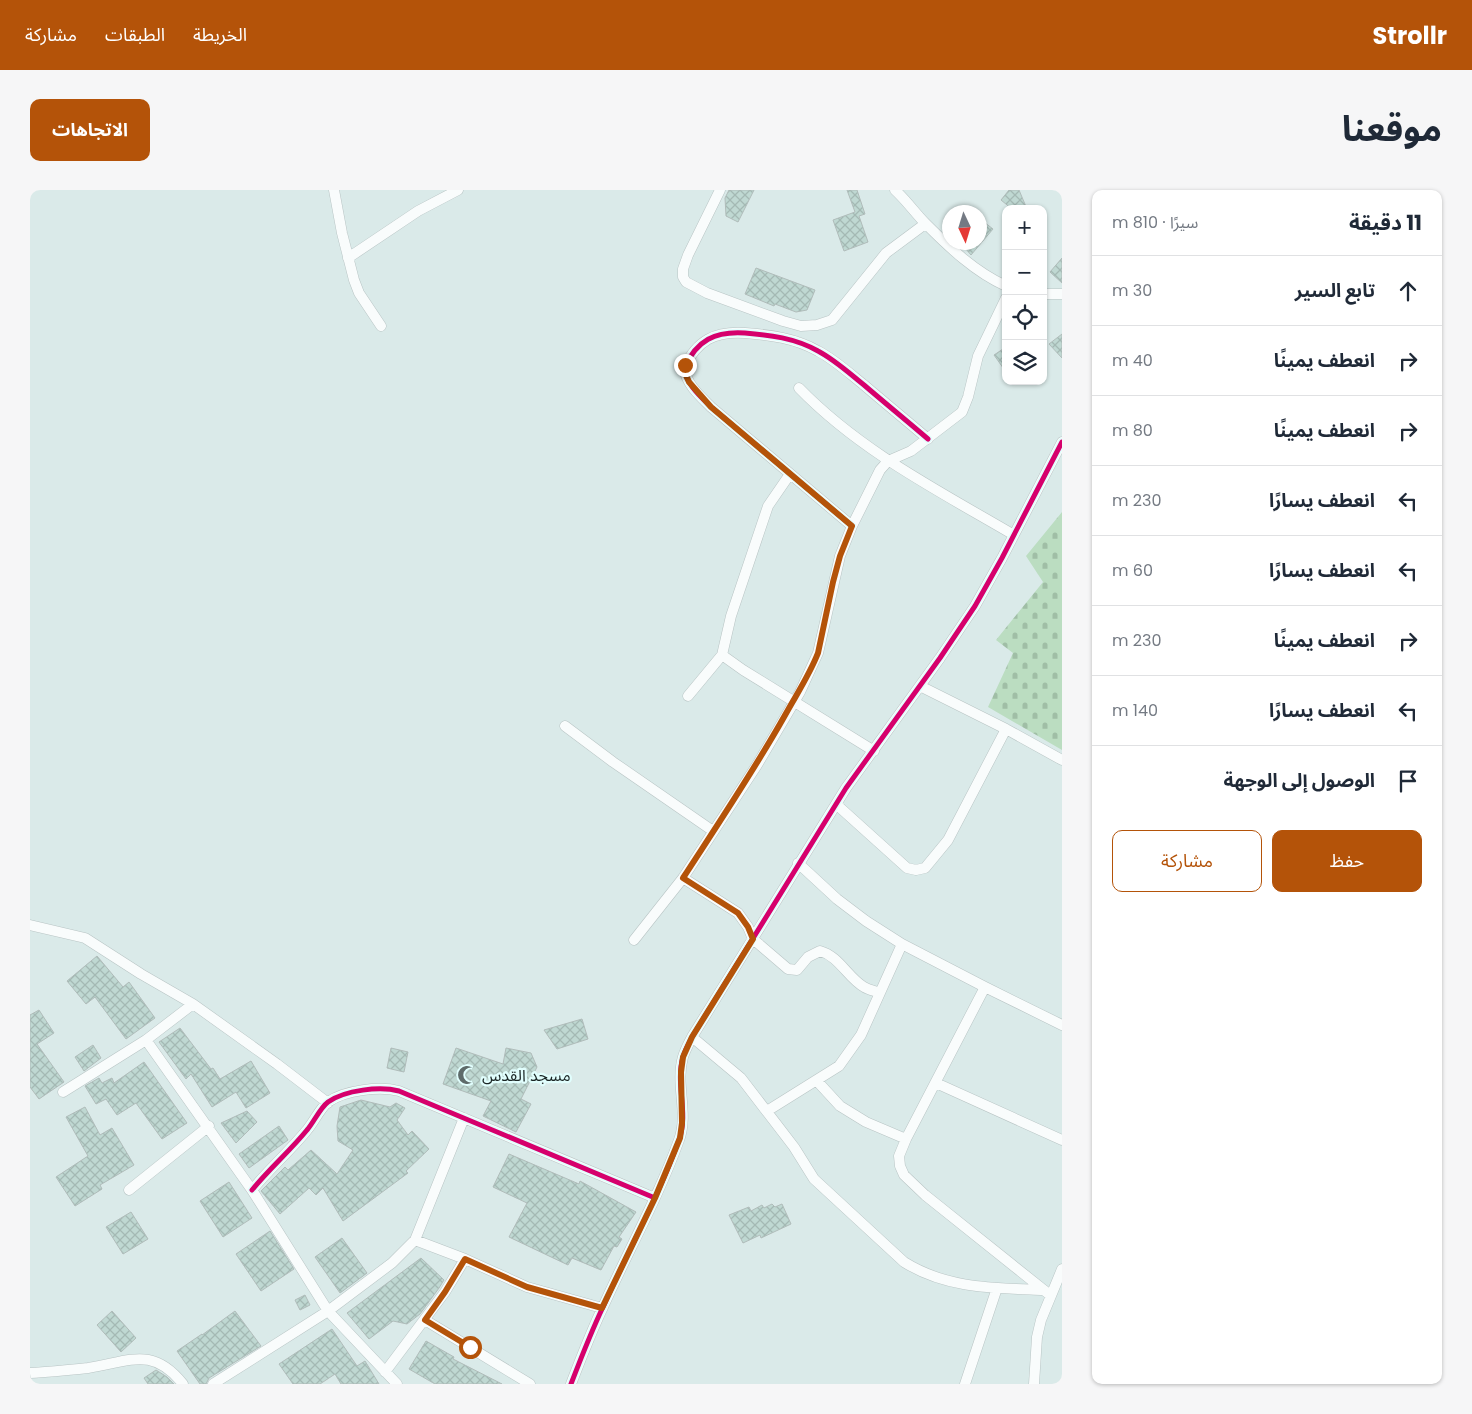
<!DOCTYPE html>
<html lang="ar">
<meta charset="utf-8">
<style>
:root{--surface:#fff;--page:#f6f6f7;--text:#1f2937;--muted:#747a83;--line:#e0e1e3;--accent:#b45309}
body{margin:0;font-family:Poppins,"Noto Sans Arabic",sans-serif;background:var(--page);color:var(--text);direction:rtl}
.controls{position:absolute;right:15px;top:15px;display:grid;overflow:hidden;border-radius:10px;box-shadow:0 1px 4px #0004}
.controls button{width:45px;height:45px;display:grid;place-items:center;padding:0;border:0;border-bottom:1px solid var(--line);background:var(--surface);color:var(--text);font:25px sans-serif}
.compass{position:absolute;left:912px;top:15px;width:45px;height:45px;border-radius:50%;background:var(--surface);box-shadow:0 1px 4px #0004;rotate:176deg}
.stop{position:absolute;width:15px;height:15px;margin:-11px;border:4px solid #b45309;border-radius:50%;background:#fff}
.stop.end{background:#b45309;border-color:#fff;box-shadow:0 1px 5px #0008}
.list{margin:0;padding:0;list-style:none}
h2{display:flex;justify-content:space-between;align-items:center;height:65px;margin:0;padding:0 20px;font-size:21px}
h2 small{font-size:16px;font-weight:400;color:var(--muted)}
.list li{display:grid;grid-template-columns:32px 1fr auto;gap:15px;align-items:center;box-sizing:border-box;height:70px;padding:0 20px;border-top:1px solid var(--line)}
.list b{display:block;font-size:19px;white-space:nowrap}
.list em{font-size:16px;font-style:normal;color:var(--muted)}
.actions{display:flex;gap:10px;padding:15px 20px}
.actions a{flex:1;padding:11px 0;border:1px solid var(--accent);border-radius:10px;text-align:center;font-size:18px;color:var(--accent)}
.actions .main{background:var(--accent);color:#fff}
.icon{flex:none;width:28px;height:28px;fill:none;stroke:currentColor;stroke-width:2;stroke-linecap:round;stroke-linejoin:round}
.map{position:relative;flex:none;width:1032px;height:1194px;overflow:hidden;direction:ltr;border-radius:10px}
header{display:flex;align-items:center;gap:30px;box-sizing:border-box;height:70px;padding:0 25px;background:var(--accent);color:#fff}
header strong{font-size:24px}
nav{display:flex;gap:28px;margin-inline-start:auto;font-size:18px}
.intro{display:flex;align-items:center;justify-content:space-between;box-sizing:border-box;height:120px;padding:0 30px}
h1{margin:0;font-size:35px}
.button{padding:12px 22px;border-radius:10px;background:var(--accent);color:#fff;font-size:18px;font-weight:700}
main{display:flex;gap:30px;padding:0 30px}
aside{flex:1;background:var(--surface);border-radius:10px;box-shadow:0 1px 4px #0004}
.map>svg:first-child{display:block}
</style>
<header>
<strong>Strollr</strong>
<nav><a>الخريطة</a><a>الطبقات</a><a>مشاركة</a></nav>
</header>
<div class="intro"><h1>موقعنا</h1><a class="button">الاتجاهات</a></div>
<main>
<aside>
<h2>11 دقيقة<small>سيرًا · 810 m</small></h2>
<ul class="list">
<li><svg class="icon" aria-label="ahead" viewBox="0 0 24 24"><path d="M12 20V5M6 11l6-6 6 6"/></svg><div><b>تابع السير</b></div><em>30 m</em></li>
<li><svg class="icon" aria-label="right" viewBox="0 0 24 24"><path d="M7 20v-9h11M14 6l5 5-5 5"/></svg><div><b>انعطف يمينًا</b></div><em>40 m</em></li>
<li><svg class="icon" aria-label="right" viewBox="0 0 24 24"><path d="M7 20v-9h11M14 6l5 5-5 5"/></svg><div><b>انعطف يمينًا</b></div><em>80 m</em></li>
<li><svg class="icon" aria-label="left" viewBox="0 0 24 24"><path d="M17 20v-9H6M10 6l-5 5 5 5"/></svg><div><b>انعطف يسارًا</b></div><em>230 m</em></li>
<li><svg class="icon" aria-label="left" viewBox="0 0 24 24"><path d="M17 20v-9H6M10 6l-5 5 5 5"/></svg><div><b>انعطف يسارًا</b></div><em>60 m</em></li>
<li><svg class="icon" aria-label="right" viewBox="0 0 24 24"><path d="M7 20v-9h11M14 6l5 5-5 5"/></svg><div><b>انعطف يمينًا</b></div><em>230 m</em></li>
<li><svg class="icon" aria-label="left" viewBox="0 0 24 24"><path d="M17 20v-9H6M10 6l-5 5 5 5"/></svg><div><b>انعطف يسارًا</b></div><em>140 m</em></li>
<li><svg class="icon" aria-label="arrive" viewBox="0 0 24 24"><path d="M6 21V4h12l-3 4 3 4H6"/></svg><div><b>الوصول إلى الوجهة</b></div></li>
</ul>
<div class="actions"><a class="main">حفظ</a><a>مشاركة</a></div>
</aside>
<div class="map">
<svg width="1032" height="1194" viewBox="0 0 1032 1194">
<defs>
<pattern id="cemetery-stones" width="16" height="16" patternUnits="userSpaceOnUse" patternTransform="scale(1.25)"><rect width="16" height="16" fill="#bbddc1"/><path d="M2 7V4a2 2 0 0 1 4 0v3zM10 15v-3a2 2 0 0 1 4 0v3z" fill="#a0bea6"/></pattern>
<pattern id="building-cross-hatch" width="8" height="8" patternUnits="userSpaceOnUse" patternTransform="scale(1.25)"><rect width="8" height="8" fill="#bfd8d2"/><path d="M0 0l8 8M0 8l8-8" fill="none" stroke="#a4b9b4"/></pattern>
</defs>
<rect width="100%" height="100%" fill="#daeae9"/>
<path fill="url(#cemetery-stones)" d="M 1032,322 L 1032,560 L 958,517 L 983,463 L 966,450 L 1013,392 L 996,366 Z"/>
<path fill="url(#building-cross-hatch)" stroke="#b0bcba" d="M 699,0 L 724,0 L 708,32 L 696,26 L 695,8 Z
M 817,0 L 827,0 L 835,24 L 829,26 L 838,52 L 814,61 L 803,30 L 825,22 Z
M 979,0 L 989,0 L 997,19 L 982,19 L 971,10 Z
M 950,29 L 963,39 L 941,65 L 930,52 L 950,52 Z
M 1032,68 L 1032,93 L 1020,82 Z
M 726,78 L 785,100 L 777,120 L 766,122 L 745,114 L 744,116 L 715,104 Z
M 1032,144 L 1032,168 L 1019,154 Z
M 976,157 L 976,182 L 964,165 Z
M 67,766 L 93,797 L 99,792 L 125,828 L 96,849 L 65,807 L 56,814 L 37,791 Z
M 9,820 L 24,843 L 7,854 L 34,892 L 9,909 L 0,897 L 0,825 Z
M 552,829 L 558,849 L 527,859 L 514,840 Z
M 150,838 L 181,879 L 183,878 L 190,889 L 221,871 L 240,903 L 216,918 L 206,902 L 182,917 L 161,884 L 156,889 L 129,852 Z
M 63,855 L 71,868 L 54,881 L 45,867 Z
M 361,858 L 378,862 L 374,882 L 357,878 Z
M 426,858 L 473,874 L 476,858 L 501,863 L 507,877 L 491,909 L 501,914 L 486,942 L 453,926 L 461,911 L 413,894 Z
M 114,872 L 157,933 L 132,949 L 106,913 L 87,925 L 76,909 L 66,914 L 55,896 L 69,888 L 72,893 L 82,888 L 84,893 Z
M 331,910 L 360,917 L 366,913 L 375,918 L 367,930 L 378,945 L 382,941 L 399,959 L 376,981 L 378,983 L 313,1031 L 293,998 L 286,1005 L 279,998 L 250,1024 L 231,1001 L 255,977 L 258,980 L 281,960 L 307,984 L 323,960 L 308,951 L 307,936 L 310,917 Z
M 55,917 L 70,945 L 82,938 L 104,975 L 70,995 L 72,999 L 45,1016 L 26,987 L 58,966 L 36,927 Z
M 217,921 L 227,932 L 206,953 L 191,933 Z
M 249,936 L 258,950 L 219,978 L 209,964 Z
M 479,964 L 549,994 L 550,991 L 606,1022 L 589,1047 L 592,1049 L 587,1057 L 584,1056 L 571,1080 L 542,1068 L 538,1075 L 479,1047 L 497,1013 L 463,997 Z
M 199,992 L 222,1028 L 193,1047 L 170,1011 Z
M 742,1014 L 745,1017 L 752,1014 L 761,1034 L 731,1048 L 730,1045 L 713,1053 L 699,1025 L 719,1017 L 721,1021 L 732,1015 L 734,1018 Z
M 101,1022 L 118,1049 L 93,1064 L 76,1037 Z
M 240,1041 L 264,1079 L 231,1101 L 206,1064 Z
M 312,1048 L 337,1083 L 310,1103 L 285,1067 Z
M 391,1068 L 414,1090 L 409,1098 L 390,1124 L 377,1134 L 363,1131 L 339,1149 L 317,1123 Z
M 275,1105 L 280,1115 L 270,1120 L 265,1110 Z
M 82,1121 L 106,1148 L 91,1162 L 67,1135 Z
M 205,1121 L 231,1156 L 179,1188 L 176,1194 L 170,1194 L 147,1161 L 172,1144 L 172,1145 Z
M 302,1139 L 327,1176 L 335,1171 L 349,1194 L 311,1194 L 305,1184 L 290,1194 L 263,1194 L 249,1174 Z
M 396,1151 L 424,1167 L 423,1169 L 472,1194 L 405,1194 L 379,1179 Z
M 126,1180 L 137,1187 L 144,1194 L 118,1194 L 114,1188 Z"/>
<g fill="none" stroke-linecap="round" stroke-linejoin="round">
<g stroke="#b8c4c4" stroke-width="11">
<path id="minor" d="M 304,0 L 312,43 L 324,90 L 329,103 L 351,136
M 690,0 L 658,65 L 653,79 L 653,87 L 656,92 L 677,103 L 753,131 L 771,136 L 787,135 L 802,130 L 856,63 L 895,34
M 865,0 C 877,11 885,23 896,34 C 920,58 945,82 976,96
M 318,68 L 388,21 L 428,0
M 1013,104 L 1032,104
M 769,198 C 830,261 909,301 984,345
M 822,336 L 681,217 C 669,205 657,195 654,178 C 667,150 685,141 715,143 C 740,145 765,148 788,161 C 805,170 819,183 834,195 C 855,213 877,231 898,249
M 692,465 L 713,480 L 844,561
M 890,496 L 976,539 L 1032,570
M 658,506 L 692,465 L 701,426 L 738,316 L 760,284
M 535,536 L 583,572 L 683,641
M 807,615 L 877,678 L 886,680 L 895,678 L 918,650 L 976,539
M 768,673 L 807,709 L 836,731 L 872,754 L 955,797 L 1032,835
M 653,688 L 708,723 L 718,737 L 723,749 L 758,779 L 767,780 L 778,767 L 790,761 C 809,766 818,788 834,797 C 839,800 845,801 850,803
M 0,735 L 55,748 L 111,784 L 163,814
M 604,750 L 653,688 L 727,575 L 770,502 L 788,463 L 810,366 L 822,336 L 850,280 L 858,271 L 881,261 L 932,222 L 938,207 L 948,166 L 976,108
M 955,797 L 876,949 L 869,966 L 870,976 L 874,985 L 895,1005 L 1020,1105
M 662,847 L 711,888 L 764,957 L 784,989 L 874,1072 C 917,1099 964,1098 1014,1100
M 116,850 L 222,1000 L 298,1121 L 367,1194
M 787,891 L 810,916 L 836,932 L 876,949
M 906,893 L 1032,950
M 33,902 L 116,850 L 163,814 L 247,874 L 298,913
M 737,921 L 809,876 L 831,845 L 872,754
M 99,1000 L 179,936
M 222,1000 C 239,979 260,961 277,940 C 284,932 290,918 298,912 C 315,900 350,896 369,901 L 625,1008
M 385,1050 L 435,1069 L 497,1097 L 572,1118
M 395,1130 L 500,1194
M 355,1182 L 415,1102 L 435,1069
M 0,1183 C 19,1182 39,1180 58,1178 C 99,1172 122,1155 153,1194
M 183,1194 L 298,1121 L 362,1073 L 385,1050 L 434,928
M 541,1194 C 551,1168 561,1142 573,1117 C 598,1061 628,1008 649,950 C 659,923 645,894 653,867 C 655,860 659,853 662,847 L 816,598 L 910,468 L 945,416 L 972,368 L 1032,252
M 935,1194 L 967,1098
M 1004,1194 L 1007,1147 L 1011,1130 L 1032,1079"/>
</g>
<use href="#minor" stroke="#f9fcfc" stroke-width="10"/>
<g stroke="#e1fefd" stroke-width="8">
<path id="cycleway" d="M 822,336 L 681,217 C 669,205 657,195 654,178 C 667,150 685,141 715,143 C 740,145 765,148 788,161 C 805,170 819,183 834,195 C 855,213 877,231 898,249
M 222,1000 C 239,979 260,961 277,940 C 284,932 290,918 298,912 C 315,900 350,896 369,901 L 625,1008
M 541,1194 C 551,1168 561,1142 573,1117 C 598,1061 628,1008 649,950 C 659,923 645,894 653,867 C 655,860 659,853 662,847 L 816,598 L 910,468 L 945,416 L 972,368 L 1032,252"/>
</g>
<use href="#cycleway" stroke="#d6006c" stroke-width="5"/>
</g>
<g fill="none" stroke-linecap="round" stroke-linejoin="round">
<path stroke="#b45309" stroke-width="6" d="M 440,1157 L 395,1130 L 415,1102 L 435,1069 L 497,1097 L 572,1118 L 625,1008 L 650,948 L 652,933 L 651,882 L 653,867 L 662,847 L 723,749 L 718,737 L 708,723 L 653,688 C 688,634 723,582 754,527 C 766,505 779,486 788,463 L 803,392 L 810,366 L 822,336 L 681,217 L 659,192 L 654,181 L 655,175"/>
</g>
<defs>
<g id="mosque-bare" transform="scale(1.5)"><path d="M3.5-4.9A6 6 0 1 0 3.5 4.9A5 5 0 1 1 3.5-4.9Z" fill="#5e6b6a" stroke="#e1fefd" stroke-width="2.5" paint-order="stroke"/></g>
</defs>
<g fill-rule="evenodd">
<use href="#mosque-bare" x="437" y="885"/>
</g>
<g text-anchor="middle" stroke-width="4.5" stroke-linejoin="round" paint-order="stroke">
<g font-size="16" fill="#1b2625" stroke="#e1fefd" text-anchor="start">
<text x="452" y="891">مسجد القدس</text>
</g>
</g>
</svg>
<div class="controls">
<button>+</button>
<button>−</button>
<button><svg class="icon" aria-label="locate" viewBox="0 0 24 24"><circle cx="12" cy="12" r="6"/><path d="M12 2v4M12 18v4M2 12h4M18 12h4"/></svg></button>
<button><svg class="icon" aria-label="layers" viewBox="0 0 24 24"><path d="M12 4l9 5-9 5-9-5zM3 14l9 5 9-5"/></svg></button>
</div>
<svg class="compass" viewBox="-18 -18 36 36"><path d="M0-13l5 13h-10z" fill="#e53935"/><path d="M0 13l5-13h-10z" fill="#747a83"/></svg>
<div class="stop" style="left:440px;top:1157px"></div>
<div class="stop end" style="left:655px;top:175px"></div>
</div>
</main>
